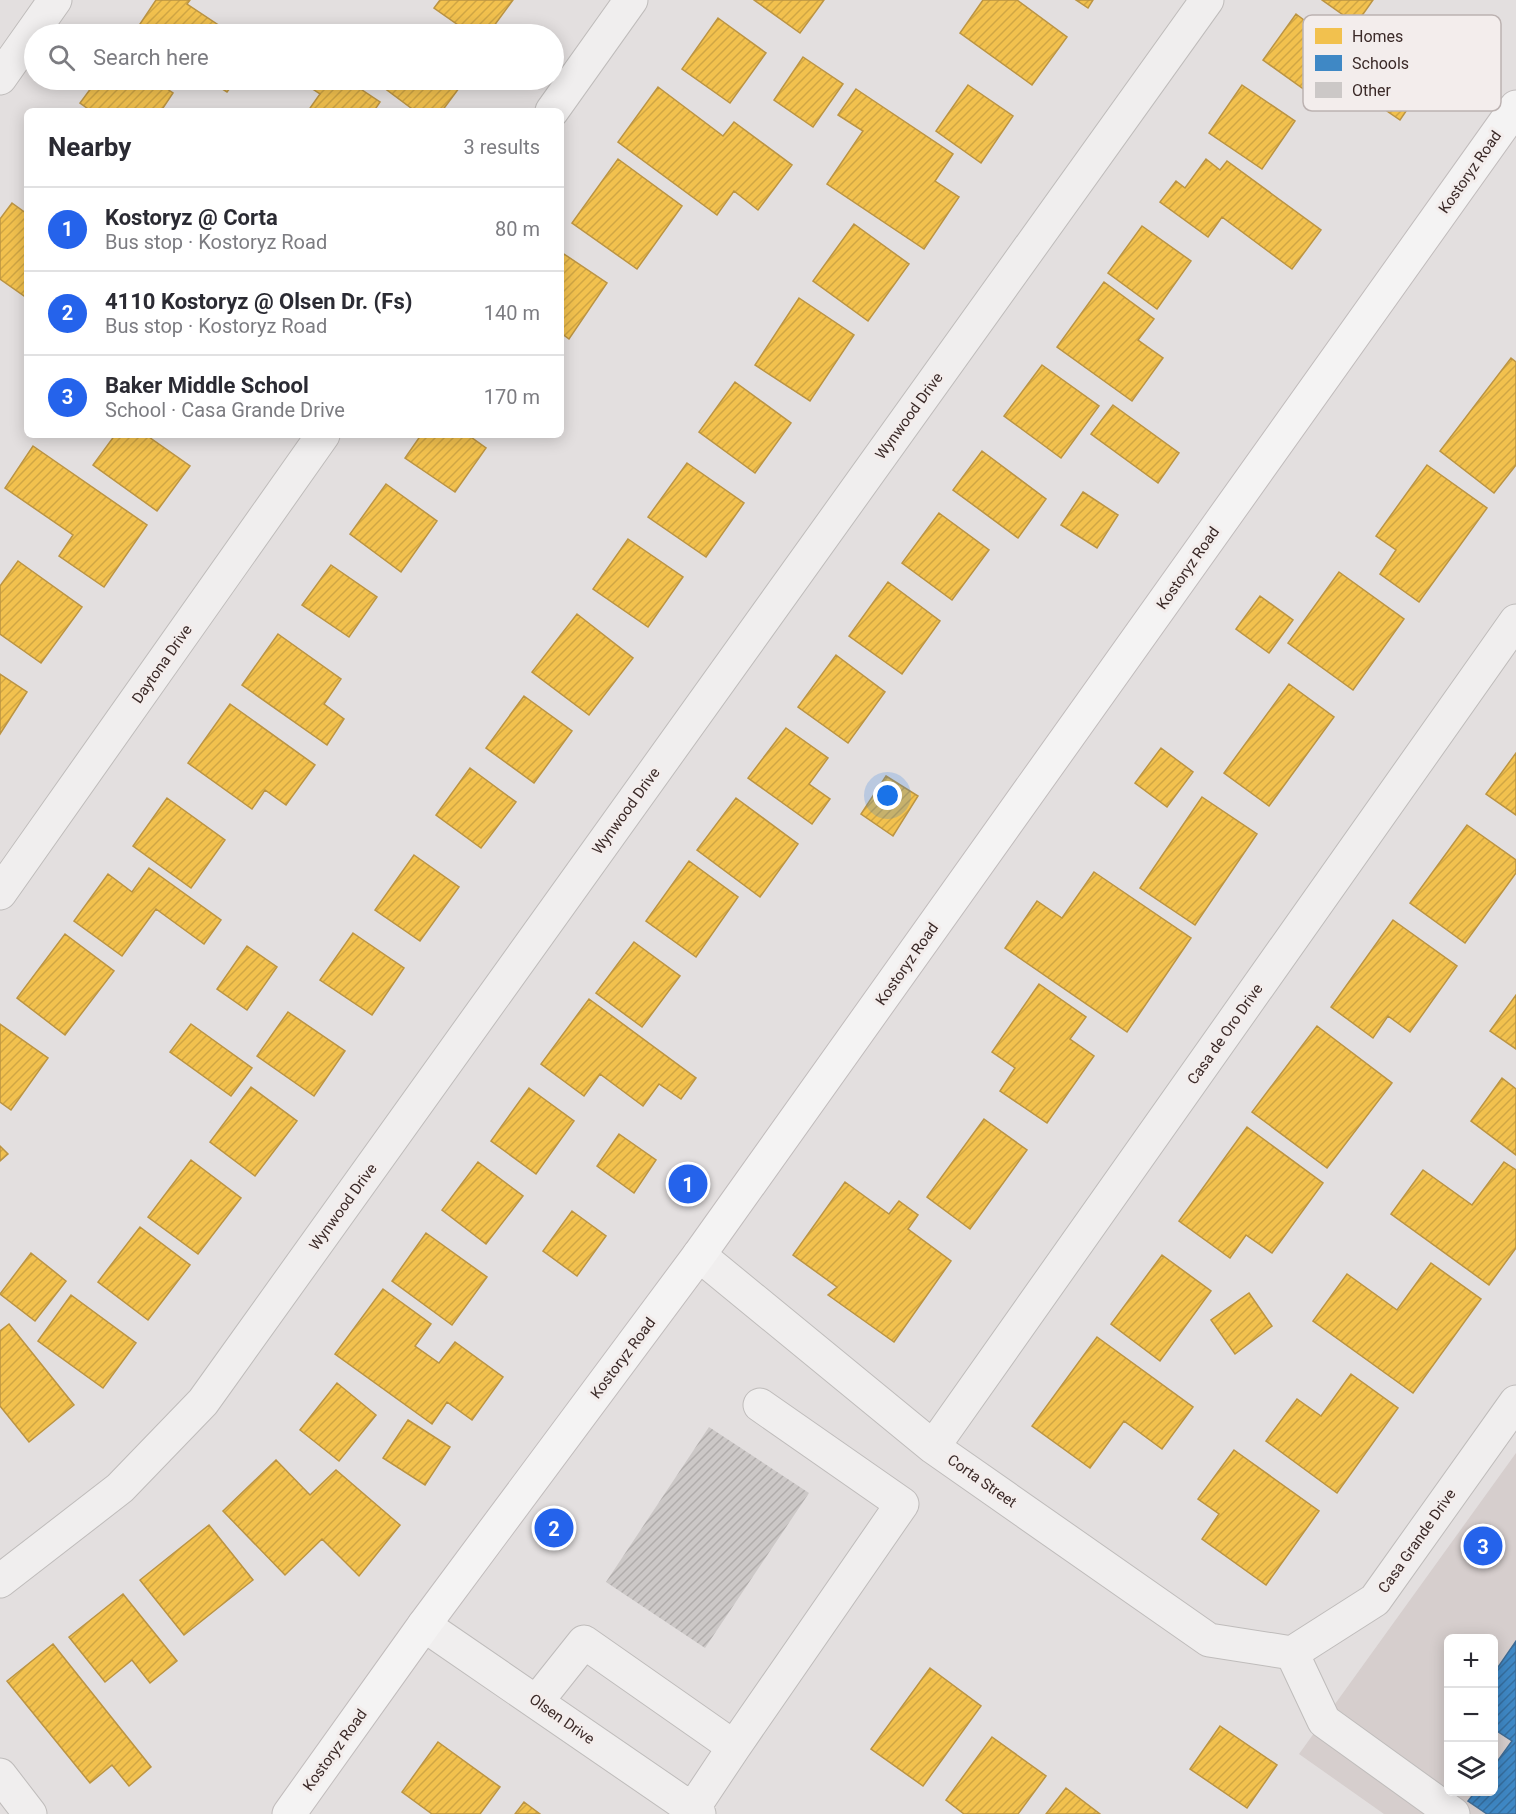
<!DOCTYPE html>
<meta charset="utf-8">
<style>
:root{--surface:#fff;--page:#f7f7f7;--text:#2b2b33;--muted:#7c7c81;--line:#e1e1e2;--accent:#2563eb}
body{margin:0;font-family:Roboto,sans-serif;background:var(--page);color:var(--text)}
.controls{position:absolute;right:18px;bottom:18px;display:grid;overflow:hidden;border-radius:9px;box-shadow:0 3px 15px #0003}
.controls button{width:54px;height:54px;display:grid;place-items:center;padding:0;border:0;border-bottom:2px solid var(--line);background:var(--surface);color:var(--text);font:30px sans-serif}
.you{position:absolute;left:888px;top:796px;width:21px;height:21px;margin:-15px;border:4px solid #fff;border-radius:50%;background:#1a73e8;box-shadow:0 0 0 9px #1a73e833}
.badge{display:grid;place-items:center;width:39px;height:39px;border-radius:50%;background:var(--accent);color:#fff;font-size:20px;font-weight:700}
.pin{position:absolute;translate:-50% -50%;border:3px solid #fff;box-shadow:0 2px 6px #0006}
.list{margin:0;padding:0;list-style:none}
h2{display:flex;justify-content:space-between;align-items:center;height:78px;margin:0;padding:0 24px;font-size:26px}
h2 small{font-size:20px;font-weight:400;color:var(--muted)}
.list li{display:grid;grid-template-columns:39px 1fr auto;gap:18px;align-items:center;box-sizing:border-box;height:84px;padding:0 24px;border-top:2px solid var(--line)}
.list b{display:block;font-size:22px;white-space:nowrap}
.list p{margin:0;font-size:20px;white-space:nowrap;color:var(--muted)}
.list em{font-size:20px;font-style:normal;color:var(--muted)}
.icon{flex:none;width:33px;height:33px;fill:none;stroke:currentColor;stroke-width:2;stroke-linecap:round;stroke-linejoin:round}
.map{position:relative;flex:none;width:1516px;height:1814px;overflow:hidden}
.search{position:absolute;background:var(--surface);box-shadow:0 3px 15px #0003;left:24px;top:24px;width:540px;height:66px;display:flex;align-items:center;gap:15px;box-sizing:border-box;padding:0 21px;border-radius:33px;color:var(--muted);font-size:22px}
.panel{position:absolute;background:var(--surface);box-shadow:0 3px 15px #0003;left:24px;top:108px;width:540px;height:330px;border-radius:9px}
.map>svg:first-child{display:block}
</style>
<div class="map">
<svg width="1516" height="1814" viewBox="0 0 1516 1814">
<defs>
<pattern id="homes-hatch" width="6" height="6" patternUnits="userSpaceOnUse" patternTransform="scale(1.5)"><rect width="6" height="6" fill="#f2c14e"/><path d="M-1 1l2-2M0 6l6-6M5 7l2-2" fill="none" stroke="#d0a644"/></pattern>
<pattern id="schools-hatch" width="6" height="6" patternUnits="userSpaceOnUse" patternTransform="scale(1.5)"><rect width="6" height="6" fill="#3f88c5"/><path d="M-1 1l2-2M0 6l6-6M5 7l2-2" fill="none" stroke="#366fa0"/></pattern>
<pattern id="building-hatch" width="6" height="6" patternUnits="userSpaceOnUse" patternTransform="scale(1.5)"><rect width="6" height="6" fill="#ccc8c7"/><path d="M-1 1l2-2M0 6l6-6M5 7l2-2" fill="none" stroke="#b0acab"/></pattern>
</defs>
<rect width="100%" height="100%" fill="#e3dfdf"/>
<path fill="#d6cecd" fill-rule="evenodd" d="M 1516,1453 L 1516,1814 L 1384,1814 L 1299,1754 ZM 1448,1638 L 1494,1638 L 1494,1792 L 1448,1792 Z"/>
<path fill="url(#homes-hatch)" stroke="#bb9443" stroke-width="1.5" d="M 156,0 L 190,0 L 187,4 L 232,34 L 143,34 L 136,30 Z
M 440,0 L 513,0 L 488,34 L 471,34 L 434,8 Z
M 754,0 L 824,0 L 800,33 Z
M 983,0 L 1017,0 L 1067,37 L 1032,85 L 960,33 Z
M 1076,0 L 1093,0 L 1088,8 Z
M 1322,0 L 1373,0 L 1356,24 Z
M 1296,14 L 1341,48 L 1309,93 L 1263,60 Z
M 718,18 L 766,53 L 730,103 L 682,69 Z
M 1367,46 L 1424,85 L 1400,120 L 1343,81 Z
M 803,57 L 843,84 L 813,127 L 774,100 Z
M 97,80 L 154,80 L 173,93 L 161,111 L 91,111 L 80,103 Z
M 208,80 L 236,80 L 227,92 Z
M 253,80 L 270,80 L 264,87 Z
M 299,80 L 347,80 L 380,102 L 374,111 L 308,111 L 320,94 Z
M 382,80 L 465,80 L 442,111 L 415,111 L 379,84 Z
M 968,85 L 1013,116 L 981,163 L 936,131 Z
M 1242,85 L 1295,121 L 1262,169 L 1209,133 Z
M 658,87 L 723,136 L 734,122 L 792,165 L 758,210 L 734,191 L 717,215 L 618,142 Z
M 856,89 L 953,154 L 935,181 L 959,197 L 924,249 L 827,184 L 863,131 L 838,115 Z
M 618,159 L 682,206 L 637,269 L 572,223 Z
M 1206,159 L 1220,170 L 1227,161 L 1321,230 L 1292,269 L 1222,217 L 1208,237 L 1160,202 L 1176,181 L 1185,188 Z
M 12,203 L 27,214 L 27,298 L 0,279 L 0,219 Z
M 854,224 L 909,264 L 868,321 L 813,281 Z
M 1142,226 L 1191,261 L 1157,309 L 1108,273 Z
M 561,252 L 607,283 L 569,339 L 561,333 Z
M 1104,282 L 1154,319 L 1138,340 L 1163,358 L 1132,401 L 1057,347 Z
M 799,298 L 854,335 L 810,401 L 755,365 Z
M 1511,358 L 1516,362 L 1516,465 L 1494,493 L 1440,451 Z
M 1042,365 L 1099,406 L 1061,458 L 1004,416 Z
M 735,382 L 791,423 L 755,473 L 699,432 Z
M 1113,405 L 1179,453 L 1158,483 L 1091,434 Z
M 115,435 L 146,435 L 190,466 L 157,511 L 93,465 Z
M 421,435 L 468,435 L 486,448 L 455,492 L 405,458 Z
M 33,446 L 147,525 L 104,587 L 59,556 L 73,535 L 5,488 Z
M 982,451 L 1046,499 L 1018,538 L 953,490 Z
M 687,463 L 744,503 L 706,557 L 648,517 Z
M 1427,465 L 1487,508 L 1419,602 L 1380,574 L 1396,550 L 1376,536 Z
M 386,484 L 437,521 L 401,572 L 350,534 Z
M 1083,492 L 1118,515 L 1097,548 L 1061,525 Z
M 939,513 L 989,550 L 952,600 L 902,563 Z
M 628,539 L 683,577 L 648,627 L 593,589 Z
M 18,561 L 82,607 L 41,663 L 0,634 L 0,586 Z
M 331,565 L 377,597 L 349,637 L 302,605 Z
M 1339,572 L 1404,619 L 1353,690 L 1288,643 Z
M 888,582 L 940,621 L 902,674 L 849,636 Z
M 1260,596 L 1293,620 L 1269,653 L 1236,629 Z
M 577,614 L 633,658 L 589,715 L 532,672 Z
M 278,634 L 341,679 L 324,704 L 344,719 L 327,745 L 242,685 Z
M 836,655 L 885,692 L 848,743 L 798,707 Z
M 0,674 L 27,692 L 0,734 Z
M 1289,684 L 1334,717 L 1269,806 L 1224,773 Z
M 524,696 L 572,731 L 534,783 L 486,748 Z
M 230,704 L 315,765 L 286,805 L 265,790 L 252,809 L 188,763 Z
M 786,728 L 828,758 L 809,784 L 830,799 L 812,824 L 748,778 Z
M 1161,748 L 1193,772 L 1167,807 L 1135,783 Z
M 1516,753 L 1516,815 L 1486,794 Z
M 470,768 L 516,802 L 481,848 L 436,815 Z
M 886,776 L 918,796 L 893,836 L 861,814 Z
M 1202,797 L 1257,834 L 1195,925 L 1140,888 Z
M 167,798 L 225,840 L 191,888 L 133,846 Z
M 736,798 L 798,844 L 760,897 L 697,850 Z
M 1467,825 L 1516,860 L 1516,873 L 1465,943 L 1410,903 Z
M 414,855 L 459,887 L 420,941 L 375,910 Z
M 689,861 L 738,897 L 696,957 L 646,921 Z
M 149,868 L 221,920 L 204,944 L 156,909 L 122,956 L 74,921 L 108,874 L 132,892 Z
M 1094,872 L 1191,938 L 1127,1032 L 1005,948 L 1037,901 L 1062,918 Z
M 1393,920 L 1457,966 L 1410,1032 L 1388,1016 L 1373,1038 L 1331,1007 Z
M 353,933 L 404,968 L 372,1015 L 320,980 Z
M 65,934 L 114,971 L 65,1035 L 17,998 Z
M 634,942 L 680,976 L 642,1027 L 596,993 Z
M 247,946 L 277,967 L 247,1010 L 217,989 Z
M 1039,984 L 1086,1017 L 1070,1039 L 1094,1056 L 1047,1123 L 1000,1091 L 1015,1068 L 992,1052 Z
M 1516,995 L 1516,1049 L 1490,1031 Z
M 589,999 L 696,1078 L 681,1099 L 659,1084 L 643,1106 L 600,1074 L 584,1096 L 541,1064 Z
M 288,1012 L 345,1051 L 314,1096 L 257,1056 Z
M 0,1024 L 48,1058 L 11,1110 L 0,1102 Z
M 191,1024 L 252,1068 L 231,1096 L 170,1052 Z
M 1317,1026 L 1392,1083 L 1327,1168 L 1252,1112 Z
M 1502,1078 L 1516,1089 L 1516,1155 L 1471,1121 Z
M 251,1087 L 297,1121 L 255,1176 L 210,1142 Z
M 529,1088 L 574,1121 L 536,1174 L 491,1141 Z
M 984,1119 L 1027,1150 L 970,1229 L 927,1197 Z
M 1247,1127 L 1323,1183 L 1272,1253 L 1246,1235 L 1230,1258 L 1179,1221 Z
M 619,1134 L 656,1160 L 634,1193 L 597,1166 Z
M 0,1146 L 8,1154 L 0,1161 Z
M 191,1160 L 241,1198 L 198,1254 L 148,1217 Z
M 478,1162 L 523,1196 L 486,1244 L 442,1210 Z
M 1504,1162 L 1516,1170 L 1516,1248 L 1489,1285 L 1391,1214 L 1423,1170 L 1472,1205 Z
M 845,1182 L 889,1214 L 899,1201 L 918,1215 L 908,1229 L 951,1261 L 894,1342 L 828,1295 L 837,1287 L 793,1255 Z
M 572,1211 L 606,1236 L 577,1276 L 543,1251 Z
M 140,1227 L 190,1265 L 148,1320 L 98,1282 Z
M 426,1233 L 487,1277 L 452,1325 L 392,1281 Z
M 31,1253 L 66,1281 L 35,1321 L 0,1294 Z
M 1162,1255 L 1211,1291 L 1160,1361 L 1111,1324 Z
M 1431,1263 L 1481,1299 L 1413,1393 L 1313,1321 L 1347,1274 L 1397,1310 Z
M 383,1289 L 431,1324 L 415,1346 L 439,1363 L 455,1342 L 503,1377 L 472,1420 L 447,1402 L 432,1424 L 335,1354 Z
M 1249,1293 L 1272,1326 L 1235,1354 L 1211,1320 Z
M 71,1295 L 136,1343 L 103,1388 L 38,1341 Z
M 9,1324 L 74,1405 L 29,1442 L 0,1406 L 0,1331 Z
M 1097,1337 L 1193,1407 L 1162,1449 L 1124,1421 L 1090,1468 L 1032,1426 Z
M 1351,1374 L 1398,1408 L 1337,1493 L 1266,1441 L 1297,1399 L 1321,1416 Z
M 337,1383 L 376,1415 L 339,1461 L 300,1430 Z
M 408,1420 L 450,1447 L 425,1485 L 383,1458 Z
M 1234,1450 L 1319,1511 L 1266,1585 L 1202,1539 L 1219,1514 L 1198,1499 Z
M 276,1460 L 310,1495 L 336,1470 L 400,1525 L 359,1576 L 322,1539 L 285,1575 L 223,1511 Z
M 209,1525 L 253,1580 L 184,1635 L 140,1580 Z
M 123,1594 L 177,1661 L 150,1683 L 132,1660 L 105,1682 L 69,1637 Z
M 53,1644 L 151,1767 L 129,1786 L 112,1765 L 90,1783 L 7,1681 Z
M 930,1668 L 981,1706 L 923,1786 L 871,1749 Z
M 1220,1726 L 1277,1765 L 1247,1808 L 1190,1769 Z
M 992,1737 L 1046,1776 L 1018,1814 L 964,1814 L 946,1800 Z
M 438,1742 L 500,1787 L 480,1814 L 432,1814 L 402,1792 Z
M 1066,1788 L 1100,1814 L 1046,1814 Z
M 524,1802 L 540,1814 L 515,1814 Z"/>
<path fill="url(#schools-hatch)" stroke="#3e6c96" stroke-width="1.5" d="M 1516,1641 L 1516,1814 L 1487,1814 L 1468,1801 L 1475,1792 L 1494,1792 L 1494,1766 L 1512,1741 L 1494,1729 L 1494,1673 Z"/>
<path fill="url(#building-hatch)" d="M 709,1427 L 809,1493 L 705,1648 L 606,1582 Z"/>
<g fill="none" stroke-linecap="round" stroke-linejoin="round">
<g stroke="#bfbcbb" stroke-width="35">
<path id="minor" d="M 0,78 L 55,0
M 552,111 L 631,0
M 0,893 L 323,435
M 699,1255 L 933,1447 L 1209,1640 L 1292,1653
M 933,1447 L 1516,621
M 0,1581 L 120,1488 L 203,1402 L 1207,0
M 424,1625 L 699,1814
M 1292,1653 L 1375,1600 L 1516,1402
M 1292,1653 L 1324,1721 L 1453,1814
M 537,1701 L 584,1642 L 734,1747 L 902,1504 L 760,1405
M 0,1775 L 30,1814
M 692,1810 L 734,1747"/>
</g>
<g stroke="#c1bcbc" stroke-width="35">
<path id="major" d="M 289,1814 L 424,1625 L 699,1255 L 1516,107"/>
</g>
<use href="#minor" stroke="#f0eeee" stroke-width="33"/>
<use href="#major" stroke="#f4f3f3" stroke-width="33"/>
</g>
<g text-anchor="middle" stroke-width="6" stroke-linejoin="round" paint-order="stroke">
<g font-size="15" fill="#3b2a28" stroke="#f3edec">
<text transform="translate(1470 172) rotate(-55)" y="5">Kostoryz Road</text>
<text transform="translate(909 416) rotate(-54)" y="5">Wynwood Drive</text>
<text transform="translate(1188 568) rotate(-55)" y="5">Kostoryz Road</text>
<text transform="translate(162 664) rotate(-55)" y="5">Daytona Drive</text>
<text transform="translate(626 811) rotate(-54)" y="5">Wynwood Drive</text>
<text transform="translate(907 964) rotate(-55)" y="5">Kostoryz Road</text>
<text transform="translate(1225 1034) rotate(-55)" y="5">Casa de Oro Drive</text>
<text transform="translate(343 1207) rotate(-54)" y="5">Wynwood Drive</text>
<text transform="translate(623 1358) rotate(-53)" y="5">Kostoryz Road</text>
<text transform="translate(982 1481) rotate(35)" y="5">Corta Street</text>
<text transform="translate(1417 1541) rotate(-55)" y="5">Casa Grande Drive</text>
<text transform="translate(562 1719) rotate(35)" y="5">Olsen Drive</text>
<text transform="translate(335 1750) rotate(-54)" y="5">Kostoryz Road</text>
</g>
</g>
<rect x="1303" y="15" width="198" height="96" rx="9" fill="#f3edec" stroke="#bcb2b1" stroke-width="1.5"/>
<rect x="1315" y="28" width="27" height="16" fill="#f2c14e"/>
<rect x="1315" y="55" width="27" height="16" fill="#3f88c5"/>
<rect x="1315" y="82" width="27" height="16" fill="#ccc8c7"/>
<g font-size="16" fill="#3b2a28">
<text x="1352" y="42">Homes</text>
<text x="1352" y="69">Schools</text>
<text x="1352" y="96">Other</text>
</g>
</svg>
<div class="controls">
<button>+</button>
<button>−</button>
<button><svg class="icon" aria-label="layers" viewBox="0 0 24 24"><path d="M12 4l9 5-9 5-9-5zM3 14l9 5 9-5"/></svg></button>
</div>
<div class="you"></div>
<div class="pin badge" style="left:688px;top:1184px">1</div>
<div class="pin badge" style="left:554px;top:1528px">2</div>
<div class="pin badge" style="left:1483px;top:1546px">3</div>
<div class="search"><svg class="icon" aria-label="search" viewBox="0 0 24 24"><circle cx="10" cy="10" r="6"/><path d="M15 15l6 6"/></svg>Search here</div>
<section class="panel">
<h2>Nearby<small>3 results</small></h2>
<ul class="list">
<li><span class="badge">1</span><div><b>Kostoryz @ Corta</b><p>Bus stop · Kostoryz Road</p></div><em>80 m</em></li>
<li><span class="badge">2</span><div><b>4110 Kostoryz @ Olsen Dr. (Fs)</b><p>Bus stop · Kostoryz Road</p></div><em>140 m</em></li>
<li><span class="badge">3</span><div><b>Baker Middle School</b><p>School · Casa Grande Drive</p></div><em>170 m</em></li>
</ul>
</section>
</div>
